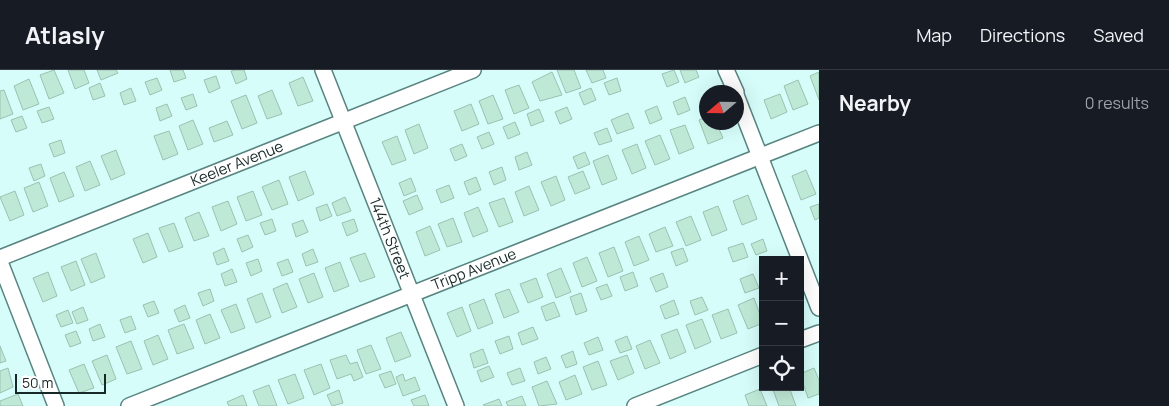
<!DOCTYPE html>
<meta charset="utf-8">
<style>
:root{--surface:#171b24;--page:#20242c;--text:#f1f3f6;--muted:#9ea1a6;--line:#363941}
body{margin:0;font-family:Manrope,sans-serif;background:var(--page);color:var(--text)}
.controls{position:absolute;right:15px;bottom:15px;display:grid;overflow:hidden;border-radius:0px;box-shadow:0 5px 20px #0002}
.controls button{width:45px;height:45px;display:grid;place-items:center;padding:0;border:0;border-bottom:1px solid var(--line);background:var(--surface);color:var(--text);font:25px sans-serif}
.compass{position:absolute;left:699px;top:15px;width:45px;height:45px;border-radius:50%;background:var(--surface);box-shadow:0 5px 20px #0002;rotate:250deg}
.scale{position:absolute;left:15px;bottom:12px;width:91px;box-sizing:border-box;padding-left:5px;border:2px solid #162827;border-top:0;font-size:14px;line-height:18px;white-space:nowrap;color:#162827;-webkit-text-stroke:4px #fff;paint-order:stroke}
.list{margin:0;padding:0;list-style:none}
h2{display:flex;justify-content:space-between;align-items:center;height:65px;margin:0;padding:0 20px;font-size:21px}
h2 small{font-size:16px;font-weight:400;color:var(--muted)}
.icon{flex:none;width:28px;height:28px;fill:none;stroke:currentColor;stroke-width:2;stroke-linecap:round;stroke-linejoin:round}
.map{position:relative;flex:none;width:819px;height:336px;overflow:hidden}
header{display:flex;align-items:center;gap:30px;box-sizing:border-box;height:70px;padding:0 25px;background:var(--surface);border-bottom:1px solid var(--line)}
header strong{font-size:24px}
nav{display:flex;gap:28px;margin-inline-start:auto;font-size:18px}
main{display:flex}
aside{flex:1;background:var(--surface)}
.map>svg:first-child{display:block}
</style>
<header>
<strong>Atlasly</strong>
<nav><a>Map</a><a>Directions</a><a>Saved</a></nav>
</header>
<main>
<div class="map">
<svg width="819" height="336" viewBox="0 0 819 336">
<rect width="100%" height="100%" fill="#d7fdfa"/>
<path fill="#bfe9d7" stroke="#99c2b1" d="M 54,0 L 64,23 L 49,29 L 40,5 Z
M 68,0 L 84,0 L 89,13 L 75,19 Z
M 97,0 L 116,0 L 118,3 L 101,10 Z
M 170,0 L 183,0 L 186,8 L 174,12 Z
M 235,0 L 244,0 L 247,9 L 236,14 L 231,1 Z
M 557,0 L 574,0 L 581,18 L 566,23 Z
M 586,0 L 603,0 L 606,8 L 592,13 Z
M 674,0 L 679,12 L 667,17 L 662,4 Z
M 680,0 L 696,0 L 699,7 L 685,13 Z
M 552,2 L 562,25 L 540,31 L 532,12 Z
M 819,2 L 819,30 L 810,6 Z
M 216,6 L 220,18 L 209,23 L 204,10 Z
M 303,7 L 313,31 L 298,36 L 289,13 Z
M 157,8 L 162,20 L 150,25 L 145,12 Z
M 617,8 L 621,21 L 609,25 L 604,13 Z
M 29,9 L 39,34 L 23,40 L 14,16 Z
M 798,10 L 808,34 L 793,40 L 784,16 Z
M 100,13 L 105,26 L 93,30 L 89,18 Z
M 519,15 L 529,38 L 514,44 L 505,20 Z
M 131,18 L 136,31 L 124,35 L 120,23 Z
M 591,18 L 596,30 L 584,35 L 579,23 Z
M 4,20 L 13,44 L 0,49 L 0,21 Z
M 272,20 L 282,44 L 267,49 L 258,26 Z
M 193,24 L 197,36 L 186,40 L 181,28 Z
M 780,24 L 787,42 L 771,49 L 764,30 Z
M 246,25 L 257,53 L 242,59 L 231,31 Z
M 493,25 L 503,49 L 488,54 L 479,31 Z
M 685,27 L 690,40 L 678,45 L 673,32 Z
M 167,34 L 172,46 L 160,51 L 156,38 Z
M 471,34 L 479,54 L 462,61 L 454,41 Z
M 657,36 L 662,49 L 650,54 L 645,41 Z
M 49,37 L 54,49 L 42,53 L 37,41 Z
M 567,37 L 572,49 L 560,54 L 555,42 Z
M 539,39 L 544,51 L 531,56 L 527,44 Z
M 628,43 L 634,58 L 617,64 L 611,50 Z
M 22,46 L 27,58 L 16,62 L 11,50 Z
M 706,47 L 706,52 L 716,52 L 723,68 L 708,74 L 699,50 Z
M 193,50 L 203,74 L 188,80 L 179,56 Z
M 227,51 L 233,65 L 214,72 L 209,58 Z
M 515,52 L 520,64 L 508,69 L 503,57 Z
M 419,54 L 428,78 L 414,84 L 405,60 Z
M 685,55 L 694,78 L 679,84 L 670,60 Z
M 607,58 L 612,71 L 599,75 L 594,63 Z
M 169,61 L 178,84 L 163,90 L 154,66 Z
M 489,62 L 494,74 L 482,79 L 477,67 Z
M 660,65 L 670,89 L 655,95 L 645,71 Z
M 397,66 L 406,90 L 392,95 L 382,72 Z
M 61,70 L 65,83 L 54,87 L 49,74 Z
M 462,74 L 467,86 L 455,91 L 450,79 Z
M 637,74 L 646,98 L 632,104 L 622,80 Z
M 116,80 L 125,104 L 111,110 L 101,86 Z
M 527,82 L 532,95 L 519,100 L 515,87 Z
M 585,82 L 590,94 L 578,99 L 573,87 Z
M 608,85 L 617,109 L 602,115 L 593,91 Z
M 90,91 L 100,115 L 85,121 L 76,97 Z
M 41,94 L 45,106 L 34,111 L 29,98 Z
M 502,97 L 506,110 L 494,115 L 489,102 Z
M 806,100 L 816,124 L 801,130 L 792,106 Z
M 305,101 L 314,124 L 298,131 L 289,107 Z
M 583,101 L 590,118 L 575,124 L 568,107 Z
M 64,102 L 74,126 L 59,132 L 50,108 Z
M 556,106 L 565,130 L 551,136 L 541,112 Z
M 476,107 L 481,120 L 469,125 L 464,112 Z
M 411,108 L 416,121 L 404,126 L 399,113 Z
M 279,110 L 288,134 L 272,140 L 262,117 Z
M 39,112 L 48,136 L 33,142 L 24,118 Z
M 449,115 L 454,128 L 441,133 L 436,120 Z
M 529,116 L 539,140 L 524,146 L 515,122 Z
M 15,121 L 24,145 L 10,151 L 0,127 Z
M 253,121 L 262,145 L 246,151 L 237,127 Z
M 417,125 L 423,139 L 409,145 L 403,131 Z
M 748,125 L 757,149 L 742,155 L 733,131 Z
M 345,127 L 351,141 L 337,146 L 332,133 Z
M 504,128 L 513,152 L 499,157 L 489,133 Z
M 228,131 L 237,154 L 221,161 L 212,137 Z
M 327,134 L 332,146 L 320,151 L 316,138 Z
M 819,134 L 819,148 L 815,150 L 810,137 Z
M 718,136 L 727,160 L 712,166 L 703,142 Z
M 478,137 L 488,161 L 473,167 L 464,143 Z
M 199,142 L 209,166 L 194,171 L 185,148 Z
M 691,146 L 701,170 L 686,176 L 676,152 Z
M 453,148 L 462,172 L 447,177 L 438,154 Z
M 272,149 L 276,161 L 265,165 L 260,153 Z
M 354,149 L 358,161 L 347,166 L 342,153 Z
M 303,150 L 308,162 L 296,167 L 292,154 Z
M 174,153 L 183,177 L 169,182 L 159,158 Z
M 430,156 L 440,180 L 425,186 L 416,162 Z
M 665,157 L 673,176 L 656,182 L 649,164 Z
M 148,163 L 157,187 L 143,193 L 133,169 Z
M 248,165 L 253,177 L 242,182 L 237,169 Z
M 639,166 L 649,190 L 634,196 L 625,172 Z
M 763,169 L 767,181 L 756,185 L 751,174 Z
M 743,173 L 748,187 L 733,192 L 728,178 Z
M 614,177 L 623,201 L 608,207 L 599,183 Z
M 224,178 L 229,191 L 217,195 L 213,183 Z
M 683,178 L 688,191 L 676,196 L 671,182 Z
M 313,179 L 318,192 L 306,196 L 302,184 Z
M 96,183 L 105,207 L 91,213 L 81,189 Z
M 365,183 L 375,207 L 360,212 L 350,188 Z
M 587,187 L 597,211 L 582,217 L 573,193 Z
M 258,189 L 262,201 L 251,206 L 246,193 Z
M 288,189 L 293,202 L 282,206 L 277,193 Z
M 76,191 L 85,215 L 71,221 L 61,197 Z
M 340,192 L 349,216 L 334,222 L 325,198 Z
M 561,198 L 571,222 L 556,228 L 547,204 Z
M 232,199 L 237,212 L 225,216 L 221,204 Z
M 48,202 L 57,226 L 43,232 L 33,208 Z
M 633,202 L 638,216 L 625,221 L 620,207 Z
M 314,203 L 323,227 L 308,233 L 299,209 Z
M 663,203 L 668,217 L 656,222 L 650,208 Z
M 753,204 L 759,218 L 745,223 L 740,209 Z
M 536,208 L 543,227 L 528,233 L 520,214 Z
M 287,213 L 297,237 L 282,243 L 273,219 Z
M 607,214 L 612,226 L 601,230 L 596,218 Z
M 210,219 L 214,231 L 203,236 L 198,223 Z
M 509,219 L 519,242 L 504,248 L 495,224 Z
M 262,223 L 271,247 L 256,253 L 247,229 Z
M 581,223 L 587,241 L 576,245 L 570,227 Z
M 702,227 L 708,240 L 695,245 L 690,231 Z
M 754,228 L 763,253 L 748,259 L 738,235 Z
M 484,229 L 493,253 L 478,259 L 469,235 Z
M 674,230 L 679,244 L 665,249 L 660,236 Z
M 154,231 L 159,243 L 148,247 L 143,235 Z
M 554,232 L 560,246 L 546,251 L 541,237 Z
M 236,234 L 245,258 L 231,263 L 221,240 Z
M 185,235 L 190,248 L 179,252 L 174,240 Z
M 83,237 L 88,250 L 77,254 L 72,242 Z
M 462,237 L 471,261 L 457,267 L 447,243 Z
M 728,239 L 737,263 L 721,269 L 712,245 Z
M 68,240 L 73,253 L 61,257 L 56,245 Z
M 210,244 L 220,268 L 205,274 L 196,250 Z
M 131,246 L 136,259 L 125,263 L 120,250 Z
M 702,249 L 711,272 L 695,279 L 686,255 Z
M 100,254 L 105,267 L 93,271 L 89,259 Z
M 184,254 L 194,278 L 177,284 L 168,260 Z
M 533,257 L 538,269 L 522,275 L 518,263 Z
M 677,259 L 686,282 L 670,289 L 661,265 Z
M 76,261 L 81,273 L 70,277 L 65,265 Z
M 401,262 L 411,286 L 395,292 L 386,268 Z
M 158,265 L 168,289 L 153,295 L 144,271 Z
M 509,266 L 513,279 L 500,284 L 495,271 Z
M 627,266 L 632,279 L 620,283 L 615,271 Z
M 598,267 L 603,280 L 589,285 L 584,273 Z
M 650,270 L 660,293 L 645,299 L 636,276 Z
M 131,271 L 142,299 L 127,304 L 116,277 Z
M 371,275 L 381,299 L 366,304 L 357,280 Z
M 0,276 L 6,291 L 0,293 Z
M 483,279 L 488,293 L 474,298 L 470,284 Z
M 573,281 L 577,294 L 566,298 L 561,286 Z
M 107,285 L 116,309 L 102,315 L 92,291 Z
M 346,285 L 350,294 L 357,292 L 363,307 L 354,311 L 351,304 L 337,309 L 330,290 Z
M 627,285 L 634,303 L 618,310 L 610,291 Z
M 546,287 L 551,299 L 538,304 L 534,292 Z
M 598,291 L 607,315 L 592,320 L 583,297 Z
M 84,294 L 94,318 L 79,323 L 69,300 Z
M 321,294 L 330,318 L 314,325 L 304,300 Z
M 489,296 L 494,307 L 481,312 L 477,301 Z
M 8,298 L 13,317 L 0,323 L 0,301 Z
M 520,298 L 525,311 L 512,315 L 507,303 Z
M 814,298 L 819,310 L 819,324 L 808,328 L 800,304 Z
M 391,301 L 396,314 L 385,318 L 379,305 Z
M 295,304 L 304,328 L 288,334 L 278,310 Z
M 403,304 L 405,311 L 415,307 L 420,320 L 403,326 L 396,307 Z
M 575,305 L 582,324 L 566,330 L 559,312 Z
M 547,311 L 557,334 L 539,336 L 532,317 Z
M 269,315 L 277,336 L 259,336 L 253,321 Z
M 772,317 L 789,317 L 796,336 L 779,336 Z
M 760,319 L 767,336 L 749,336 L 745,325 Z
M 339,320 L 343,333 L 332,336 L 327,325 Z
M 18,324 L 23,336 L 0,336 L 0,331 Z
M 243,325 L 247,336 L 229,336 L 227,332 Z
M 425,325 L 429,336 L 414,336 L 411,330 Z
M 522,326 L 526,336 L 508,336 L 506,332 Z
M 499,329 L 502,336 L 484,336 L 483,335 Z"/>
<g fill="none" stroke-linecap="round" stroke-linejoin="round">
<g stroke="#578481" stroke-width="18">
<g id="minor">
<path id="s1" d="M 323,0 L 456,336"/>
<path d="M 726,0 L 736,22"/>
<path d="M 736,25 L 819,238"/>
<path id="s2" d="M 0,188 L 473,0"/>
<path d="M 0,192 L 56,336"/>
<path d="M 800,270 L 819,263"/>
<path id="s3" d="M 129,336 L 819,63"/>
<path d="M 635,336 L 763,285"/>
</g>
</g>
<use href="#minor" stroke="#fff" stroke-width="15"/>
</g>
<g text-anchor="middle" stroke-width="4" stroke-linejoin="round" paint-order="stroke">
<g font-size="15" fill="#162827" stroke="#fff">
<text dy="5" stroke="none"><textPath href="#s2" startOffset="255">Keeler Avenue</textPath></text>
<text dy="5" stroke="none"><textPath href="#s1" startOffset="181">144th Street</textPath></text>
<text dy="5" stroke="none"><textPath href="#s3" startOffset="371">Tripp Avenue</textPath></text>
</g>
</g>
</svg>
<div class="controls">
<button>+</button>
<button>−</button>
<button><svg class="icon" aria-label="locate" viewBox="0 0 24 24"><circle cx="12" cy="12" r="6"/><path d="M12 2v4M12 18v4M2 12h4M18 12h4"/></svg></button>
</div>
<svg class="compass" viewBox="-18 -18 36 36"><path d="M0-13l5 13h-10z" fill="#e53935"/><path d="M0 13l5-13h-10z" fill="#9ea1a6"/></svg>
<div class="scale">50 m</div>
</div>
<aside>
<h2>Nearby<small>0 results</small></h2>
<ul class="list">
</ul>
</aside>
</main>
